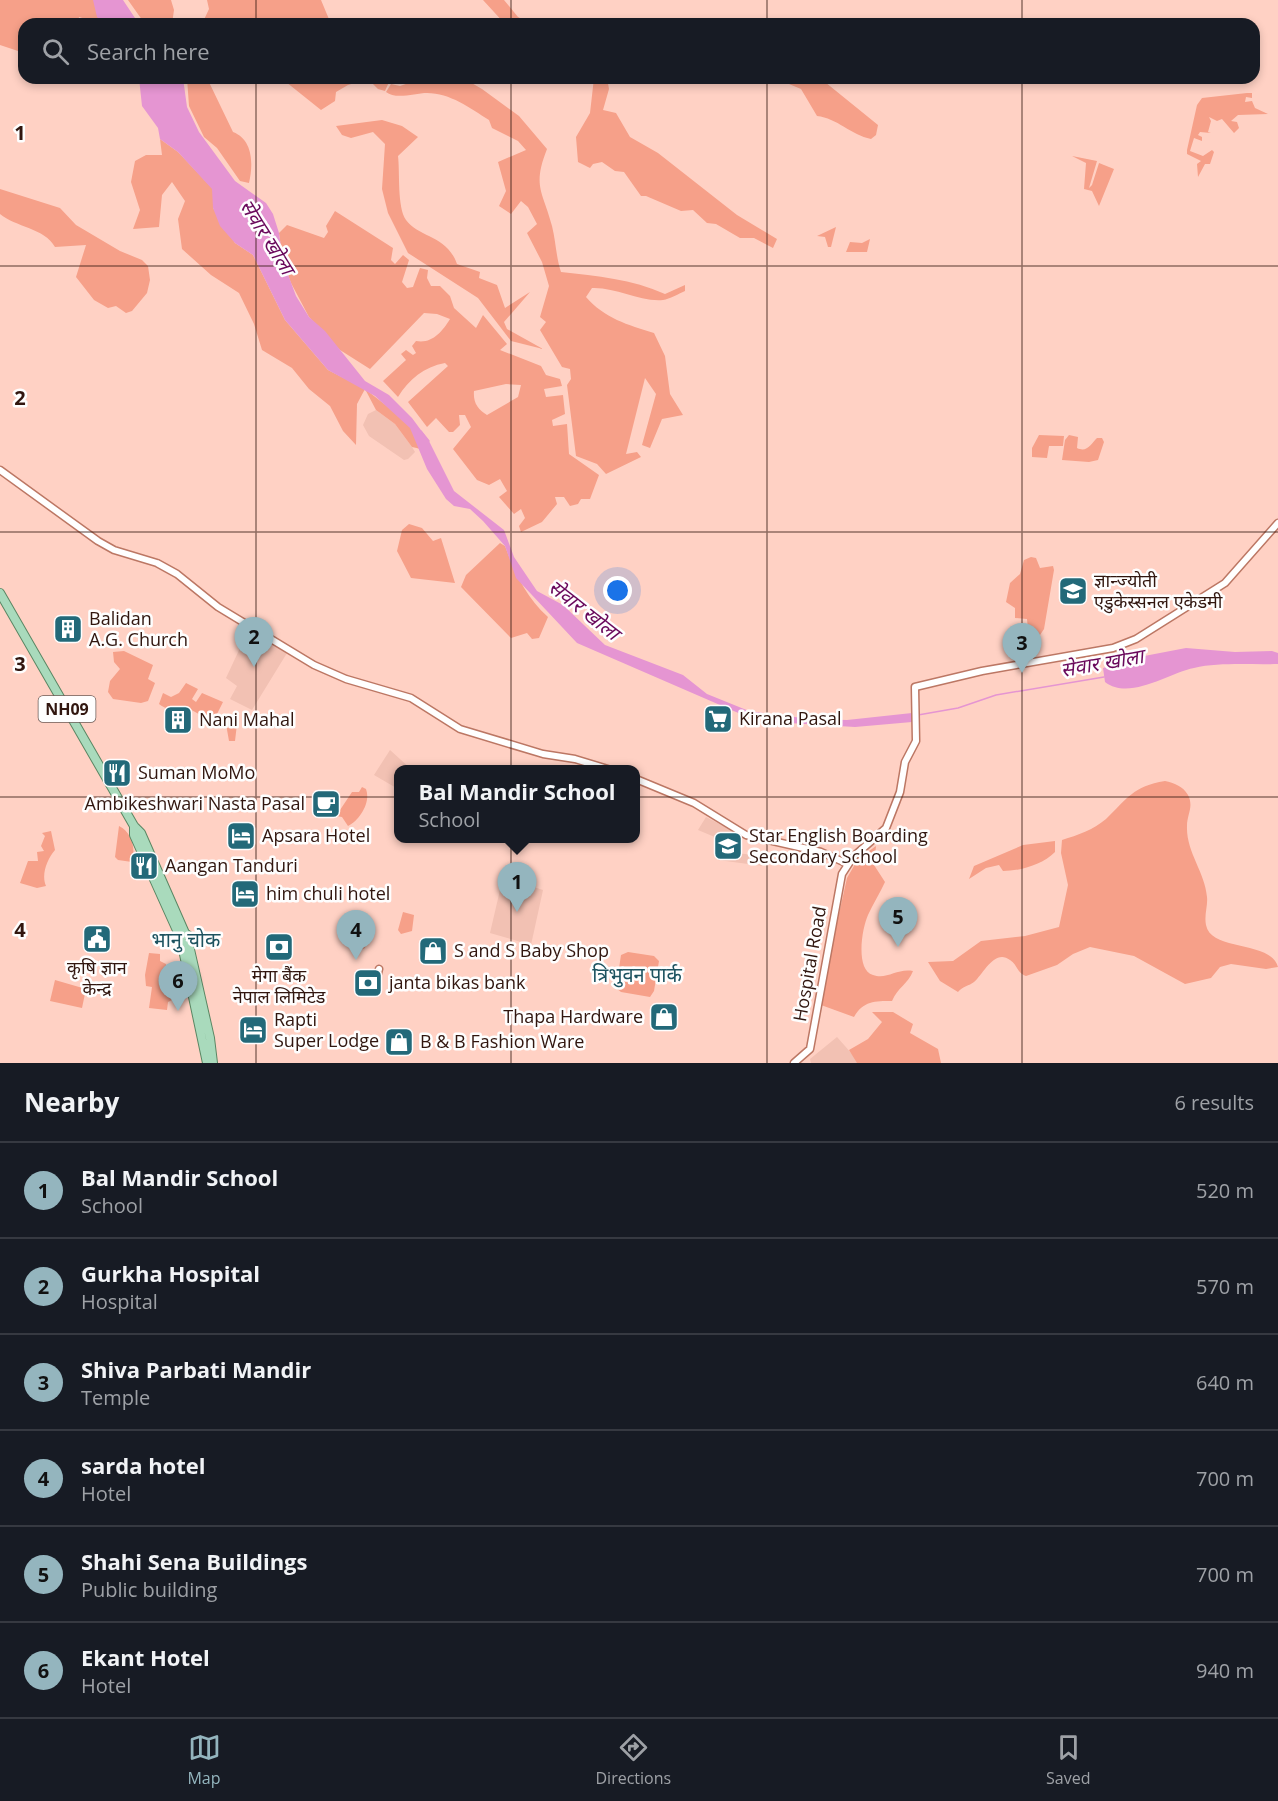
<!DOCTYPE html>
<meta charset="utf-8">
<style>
:root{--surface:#171b24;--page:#20242c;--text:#f1f3f6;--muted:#9ea1a6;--line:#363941;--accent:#94b5be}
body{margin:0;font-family:"Open Sans","Noto Sans Devanagari",sans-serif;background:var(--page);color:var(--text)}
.you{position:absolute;left:618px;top:591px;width:21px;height:21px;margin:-15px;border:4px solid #fff;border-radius:50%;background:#1a73e8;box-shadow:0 0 0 9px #1a73e833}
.badge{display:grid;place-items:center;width:39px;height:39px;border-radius:50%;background:var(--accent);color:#111;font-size:20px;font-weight:700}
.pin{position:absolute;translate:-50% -50px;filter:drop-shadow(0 2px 3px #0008)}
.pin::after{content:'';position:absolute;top:32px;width:21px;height:18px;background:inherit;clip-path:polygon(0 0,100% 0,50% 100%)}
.popup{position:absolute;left:394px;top:765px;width:246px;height:78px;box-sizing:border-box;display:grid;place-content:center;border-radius:12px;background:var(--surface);filter:drop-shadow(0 2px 4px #0005);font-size:20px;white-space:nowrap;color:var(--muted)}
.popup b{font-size:22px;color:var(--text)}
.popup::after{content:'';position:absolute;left:50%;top:100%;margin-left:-12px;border:12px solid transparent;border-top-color:var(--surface)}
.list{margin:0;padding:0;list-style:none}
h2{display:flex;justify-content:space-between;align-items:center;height:78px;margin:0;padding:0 24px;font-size:26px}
h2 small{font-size:20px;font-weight:400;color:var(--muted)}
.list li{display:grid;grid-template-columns:39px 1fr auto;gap:18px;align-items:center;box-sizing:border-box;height:96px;padding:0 24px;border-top:2px solid var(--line)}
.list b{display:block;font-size:22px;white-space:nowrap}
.list p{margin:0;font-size:20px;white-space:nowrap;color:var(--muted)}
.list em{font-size:20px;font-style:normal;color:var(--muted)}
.icon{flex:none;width:33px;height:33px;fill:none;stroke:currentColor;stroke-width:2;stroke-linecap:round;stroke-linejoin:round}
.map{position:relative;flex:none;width:1278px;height:1063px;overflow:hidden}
.search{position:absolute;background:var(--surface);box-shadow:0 3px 9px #0003;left:18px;right:18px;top:18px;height:66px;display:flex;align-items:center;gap:15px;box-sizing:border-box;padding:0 21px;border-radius:18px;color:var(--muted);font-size:22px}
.sheet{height:654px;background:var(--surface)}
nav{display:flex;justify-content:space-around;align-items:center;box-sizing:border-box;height:84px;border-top:2px solid var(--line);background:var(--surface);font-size:16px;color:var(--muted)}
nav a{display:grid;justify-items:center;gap:3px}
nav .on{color:var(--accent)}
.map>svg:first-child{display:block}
</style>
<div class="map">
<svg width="1278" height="1063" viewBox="0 0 1278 1063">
<rect width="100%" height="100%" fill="#ffd1c4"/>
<path fill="#f2c1b3" d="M 376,410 L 395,424 L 412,447 L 415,452 L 408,459 L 404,460 L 369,436 L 363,425 L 368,414 Z
M 254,632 L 287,653 L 252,710 L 230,699 L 237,686 L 226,678 L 247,633 Z
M 390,750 L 411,769 L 398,770 L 398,789 L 374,775 Z
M 706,817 L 741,835 L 737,853 L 761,856 L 763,866 L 718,860 L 717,838 L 698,830 Z
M 503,877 L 543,890 L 531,945 L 490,933 Z
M 837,1037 L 860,1063 L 811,1063 L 810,1059 Z"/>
<path fill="#f6a089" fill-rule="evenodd" d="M 0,0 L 95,0 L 102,24 L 79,17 L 78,24 L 24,24 L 24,53 L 0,45 Z
M 128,0 L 171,0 L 174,10 L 172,24 L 145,24 Z
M 207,0 L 321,0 L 331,24 L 202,24 L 209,9 Z
M 483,0 L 504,0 L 518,17 L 532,24 L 505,24 Z
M 187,78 L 207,78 L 233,132 C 254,140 253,166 249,183 L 240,181 L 217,148 L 204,137 L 189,106 Z
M 281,78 L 385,78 L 389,82 L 385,91 L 378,89 L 368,79 L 348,85 L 336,92 L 335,101 L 321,110 Z
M 423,78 L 463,78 L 482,89 L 519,116 L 547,149 C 532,187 543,191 552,226 C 556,242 556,257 561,272 C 597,276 632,279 665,294 L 685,285 L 685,291 C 678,294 670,299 663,300 C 639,302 616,287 592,288 L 586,297 C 604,318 628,325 654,333 L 665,356 L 670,394 L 683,415 L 662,419 L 650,448 L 642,445 L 656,394 L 645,378 L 626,454 L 637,452 L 641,457 L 606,474 L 597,464 L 576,456 L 567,385 L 571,379 L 570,369 L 562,367 L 540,330 L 546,322 L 540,317 L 549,286 L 542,262 L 527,233 L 537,224 L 528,207 L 521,201 L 511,214 L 499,206 L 506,191 L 498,162 L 526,150 L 518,141 L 492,128 L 489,120 C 470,108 450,93 427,93 C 415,93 396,100 386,92 L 391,84 L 400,86 Z
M 594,78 L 607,78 L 609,89 L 603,110 L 616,113 L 630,137 L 658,153 L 737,215 L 777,239 L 773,248 L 754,238 L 740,238 L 716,224 L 707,223 L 693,210 L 681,211 L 646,196 L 641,196 L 624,172 L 615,171 L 602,162 L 593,164 L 590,168 L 578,162 L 576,137 L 590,113 Z
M 786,78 L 820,78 L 878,125 L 876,135 L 871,139 C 851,135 837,118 817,116 L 801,89 L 789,84 Z
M 1247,93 L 1252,93 L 1252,98 L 1246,97 L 1245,102 L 1252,101 L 1255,108 L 1268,114 L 1238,115 L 1231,121 L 1237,122 L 1239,128 L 1234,133 L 1222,119 L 1217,121 L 1209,117 L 1211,121 L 1208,132 L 1211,133 L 1200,132 L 1198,135 L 1202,137 L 1202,141 L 1194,138 L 1190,151 L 1203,156 L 1212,150 L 1214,152 L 1210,164 L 1205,164 L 1198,177 L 1197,164 L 1201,161 L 1187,154 L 1187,150 L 1197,105 L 1202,98 Z
M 382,120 L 402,126 L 418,137 L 398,156 C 400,172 397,207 406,220 C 419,238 447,235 457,264 L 480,272 L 479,278 L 497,285 L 505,308 L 530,292 L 504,322 L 507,329 L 543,349 L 511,341 L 478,298 L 408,253 L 388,213 L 382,189 L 385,144 L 373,132 L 351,138 L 342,135 L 336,126 Z
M 160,139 L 178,152 L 213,189 L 213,208 L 235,243 L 253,255 L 285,320 L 328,370 L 365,389 L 392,410 L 411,428 L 421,449 L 412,447 L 395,424 L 376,410 L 365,389 L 357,404 L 356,445 L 343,431 L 330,406 L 309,389 L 292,368 L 262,350 L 254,324 L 239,293 L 211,275 L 182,249 L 178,219 L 185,201 L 172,182 L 162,195 L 159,227 L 133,229 L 140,210 L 131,182 L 135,161 L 146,155 L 162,155 Z
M 1072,156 L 1097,161 L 1089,188 L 1092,185 L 1099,163 L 1114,169 L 1099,206 L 1092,191 L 1084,189 L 1086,163 Z
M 0,189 L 60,208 L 76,225 L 120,251 L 142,260 L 148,266 L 150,280 L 147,293 L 132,311 L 126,313 L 116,306 L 108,308 L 94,300 L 76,277 L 86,245 L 55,247 C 45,228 15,227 0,214 Z
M 335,211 L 393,248 L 391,260 L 395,264 L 403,255 L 409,260 L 402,282 L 407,288 L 413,287 L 420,268 L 428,270 L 427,278 L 431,286 L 440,286 L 450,296 L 454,308 L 476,328 L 483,315 L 507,344 L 500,350 L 541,366 L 546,375 L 560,379 L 562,386 L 544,389 L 546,397 L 563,395 L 565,414 L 552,420 L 553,426 L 567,424 L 569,454 L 599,475 L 590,499 L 581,499 L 578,504 L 570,506 L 564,497 L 555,497 L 557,504 L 542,522 L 521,532 L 519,526 L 525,518 L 521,509 L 514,514 L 499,497 L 507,491 L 500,479 L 489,485 L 477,480 L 453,449 L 471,427 L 465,415 L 459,415 L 460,425 L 453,432 L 449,432 L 436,418 L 427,427 L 408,402 L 448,366 L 445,363 C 424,367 409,379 398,397 L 383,381 L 406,360 L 401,354 L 406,350 L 413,355 L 416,353 L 412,346 L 416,341 C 432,344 442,332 450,319 L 437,314 L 424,313 L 370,369 L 340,350 L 309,317 L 291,283 L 283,261 L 279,233 L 287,225 L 324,238 L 328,232 L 326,226 ZM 506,384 L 521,385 L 518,397 L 487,415 C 478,409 473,403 474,391 Z
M 836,227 L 831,247 L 828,247 L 825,237 L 817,236 Z
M 870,239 L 867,252 L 846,252 L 850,242 L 862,243 Z
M 1039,435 L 1064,436 L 1063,446 L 1049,446 L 1047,458 L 1032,457 L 1032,448 Z
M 1069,435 L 1078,437 L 1077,448 C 1087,453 1091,444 1097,438 L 1102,438 L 1104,442 L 1098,460 L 1089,462 L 1062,460 L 1065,440 Z
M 409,524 L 422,528 L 433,541 L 441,538 L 455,583 L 411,578 L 397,551 L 402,530 Z
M 500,543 L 505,546 C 515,573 526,597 548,617 L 539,638 L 532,639 L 527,633 L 511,638 L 461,587 L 466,575 Z
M 1031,557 L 1036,558 L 1040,568 L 1053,566 L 1054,570 L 1044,629 L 1040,635 L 1028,629 L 1027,619 L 1015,618 L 1015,608 L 1006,602 L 1010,583 L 1020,574 L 1024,560 Z
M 124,651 L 153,665 L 148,679 L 155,683 L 148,701 L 141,703 L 113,699 L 108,692 L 110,681 L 120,669 L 114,662 L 113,652 Z
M 186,683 L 198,689 L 192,699 L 196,702 L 202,693 L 223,702 L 217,714 L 237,724 L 235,741 L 229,741 L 226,724 L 213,722 L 188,708 C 178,713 170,712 159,704 L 163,693 L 171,697 L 179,693 Z
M 1165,781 C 1174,783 1183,786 1188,795 C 1194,807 1187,814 1187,826 C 1186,852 1205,872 1207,897 C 1208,906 1204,915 1206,925 C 1211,952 1271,940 1278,967 L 1266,969 L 1231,964 L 1220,967 L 1211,978 L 1185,984 L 1134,956 L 1090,947 L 1073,954 L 1057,965 L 1026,976 C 1017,973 1017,964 1010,960 C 995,948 983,974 974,982 C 969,986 963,986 958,992 L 940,981 L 928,962 L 953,961 L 981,941 L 1025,936 L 1059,927 L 1068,885 L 1061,853 L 1062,840 C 1078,835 1093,830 1106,819 C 1127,799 1133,786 1165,781 Z
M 362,787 L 366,789 C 371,802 360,820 348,826 L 342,817 L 336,816 L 352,792 L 359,792 Z
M 119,826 C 132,832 136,849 132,862 L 118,860 L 115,857 Z
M 51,831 L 55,850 C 47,859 41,875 46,886 L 37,888 L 20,883 L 28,861 L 38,861 L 37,852 L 44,851 L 41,846 L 45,836 L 42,833 Z
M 1055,841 L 1055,852 C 1042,865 1020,871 1003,871 L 999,865 L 986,868 L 969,879 L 974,866 L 1023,845 Z
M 876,846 L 874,865 L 885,882 C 880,893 873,904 868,915 C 862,928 855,970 873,975 C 887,980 897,968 913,971 C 908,984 898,987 892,1001 C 875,1001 863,1001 854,1017 L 821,1005 L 824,981 L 847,878 L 858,859 Z
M 403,912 L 414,915 L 412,931 L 401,934 L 398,930 Z
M 365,928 L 367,939 L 365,948 L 354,953 L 350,945 L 359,931 Z
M 628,952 L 654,956 L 659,961 L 654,991 L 650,997 L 621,992 L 616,988 L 621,955 Z
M 149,953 L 160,954 L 160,961 L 166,964 L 166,973 L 173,979 L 174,999 L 168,1002 L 167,1010 L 149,1008 L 152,987 L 146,986 L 145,975 Z
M 55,980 L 86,989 L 82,1008 L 50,1001 Z
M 872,1012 L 893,1012 L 913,1024 L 910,1033 L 938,1049 L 941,1063 L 857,1063 L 849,1050 L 868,1039 L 882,1022 Z"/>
<path fill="#e595d2" d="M 93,0 L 123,0 L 139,24 L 104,24 L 97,17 Z
M 139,78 L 183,78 L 187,107 L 199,132 L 235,181 L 266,203 L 273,214 L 279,233 L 283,261 L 296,296 L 309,317 L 325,331 L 365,381 L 389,395 L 412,418 L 429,441 L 454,491 L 504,530 L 514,557 L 537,591 L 563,605 L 605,645 L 683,675 L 707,694 L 749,711 L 810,719 L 847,720 L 912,713 L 912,722 L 855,727 L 772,722 L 743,715 L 577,643 L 516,578 L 505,546 L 483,521 L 470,509 L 454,506 L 446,499 L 427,469 L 410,428 L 375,396 L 328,370 L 285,320 L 253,255 L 235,243 L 220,226 L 213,208 L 212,189 L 178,152 L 160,139 L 158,128 L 142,106 Z
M 1186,648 L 1235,652 L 1272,651 L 1278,653 L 1278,664 C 1251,665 1220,662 1194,668 C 1168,673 1130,701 1105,682 L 1103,668 L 1139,657 Z"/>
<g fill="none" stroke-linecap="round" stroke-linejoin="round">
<path stroke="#e595d2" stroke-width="1.5" d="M 421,431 L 429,441
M 918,715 L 958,708 L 996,695 L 1104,677"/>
<g stroke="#bc7764" stroke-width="9">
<path id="minor" d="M 0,470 L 98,541 L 114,550 L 157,563 L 177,574 L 218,607 L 314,665 L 346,679 L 411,698 L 460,729 L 543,754 L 575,759 L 611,770
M 636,779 L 694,803 L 746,835 L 821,852 L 848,864
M 377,977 L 379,969
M 794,1063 L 810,1049 L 842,874 L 853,857 L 886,828 L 900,792 L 905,762 L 916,741 L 915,687 L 982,671 L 1113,648 L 1136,639 L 1225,583 L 1278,523"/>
</g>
<g stroke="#5a8663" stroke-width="10">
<path id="major" d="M 0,593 L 134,826 L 141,833 L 185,933 L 192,938 L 187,946 L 179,940 L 185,933
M 134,826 L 134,835 L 180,937
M 182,945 L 207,1063
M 189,945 L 210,1038 L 213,1063"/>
</g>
<use href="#minor" stroke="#fff" stroke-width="6"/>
<use href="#major" stroke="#a9dabc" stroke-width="8"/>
</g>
<path fill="none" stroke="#31160f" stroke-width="1.5" stroke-opacity="0.55" d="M 256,0 L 256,24M 511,0 L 511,24M 767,0 L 767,24M 1022,0 L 1022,24M 256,78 L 256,1063M 511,78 L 511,1063M 767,78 L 767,1063M 1022,78 L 1022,1063M 0,266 L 1278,266M 0,532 L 1278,532M 0,797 L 1278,797"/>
<defs>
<g id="school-square" transform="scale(1.5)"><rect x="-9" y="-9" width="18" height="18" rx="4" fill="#236979" stroke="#fefefe"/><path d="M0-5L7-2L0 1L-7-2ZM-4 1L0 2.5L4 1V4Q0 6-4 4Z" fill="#fff"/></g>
<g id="building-square" transform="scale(1.5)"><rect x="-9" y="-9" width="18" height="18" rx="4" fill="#236979" stroke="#fefefe"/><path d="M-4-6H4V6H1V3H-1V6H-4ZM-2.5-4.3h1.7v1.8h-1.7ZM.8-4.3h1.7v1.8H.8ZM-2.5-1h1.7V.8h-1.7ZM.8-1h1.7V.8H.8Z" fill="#fff"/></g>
<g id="supermarket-square" transform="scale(1.5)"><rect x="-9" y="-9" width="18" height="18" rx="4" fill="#236979" stroke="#fefefe"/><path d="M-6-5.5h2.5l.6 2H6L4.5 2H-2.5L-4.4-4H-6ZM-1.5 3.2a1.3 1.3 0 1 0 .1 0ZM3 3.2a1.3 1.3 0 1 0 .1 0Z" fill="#fff"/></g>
<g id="restaurant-square" transform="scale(1.5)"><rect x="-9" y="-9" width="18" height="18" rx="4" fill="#236979" stroke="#fefefe"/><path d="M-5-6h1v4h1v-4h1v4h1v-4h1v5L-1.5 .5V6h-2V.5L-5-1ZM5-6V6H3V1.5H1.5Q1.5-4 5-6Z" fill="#fff"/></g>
<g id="cafe-square" transform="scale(1.5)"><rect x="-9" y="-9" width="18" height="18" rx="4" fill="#236979" stroke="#fefefe"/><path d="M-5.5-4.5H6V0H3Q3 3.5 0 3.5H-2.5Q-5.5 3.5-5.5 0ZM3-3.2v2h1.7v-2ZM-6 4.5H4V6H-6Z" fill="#fff"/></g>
<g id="hotel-square" transform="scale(1.5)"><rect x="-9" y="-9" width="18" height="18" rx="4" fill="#236979" stroke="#fefefe"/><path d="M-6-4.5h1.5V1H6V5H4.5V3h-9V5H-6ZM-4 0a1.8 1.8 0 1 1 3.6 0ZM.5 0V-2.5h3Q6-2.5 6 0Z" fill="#fff"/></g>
<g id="civic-square" transform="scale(1.5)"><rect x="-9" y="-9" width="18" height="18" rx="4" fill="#236979" stroke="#fefefe"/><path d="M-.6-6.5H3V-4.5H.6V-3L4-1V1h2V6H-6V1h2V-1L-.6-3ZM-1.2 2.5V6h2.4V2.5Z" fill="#fff"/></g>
<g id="bank-square" transform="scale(1.5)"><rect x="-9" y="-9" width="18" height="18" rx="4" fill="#236979" stroke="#fefefe"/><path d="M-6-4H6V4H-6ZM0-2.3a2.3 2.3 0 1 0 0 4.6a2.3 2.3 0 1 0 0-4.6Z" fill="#fff"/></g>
<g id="shop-square" transform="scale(1.5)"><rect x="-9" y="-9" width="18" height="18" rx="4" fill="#236979" stroke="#fefefe"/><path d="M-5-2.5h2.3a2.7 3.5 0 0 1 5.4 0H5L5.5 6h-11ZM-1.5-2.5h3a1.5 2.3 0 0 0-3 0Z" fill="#fff"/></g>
</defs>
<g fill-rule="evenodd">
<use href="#school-square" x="1073" y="591"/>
<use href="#building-square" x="68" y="629"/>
<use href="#supermarket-square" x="718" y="719"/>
<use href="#building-square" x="178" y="720"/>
<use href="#restaurant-square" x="117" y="773"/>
<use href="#cafe-square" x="326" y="804"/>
<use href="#hotel-square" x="241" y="836"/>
<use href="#school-square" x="728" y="846"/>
<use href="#restaurant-square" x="144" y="866"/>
<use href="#hotel-square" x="245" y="894"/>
<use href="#civic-square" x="97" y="939"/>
<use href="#bank-square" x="279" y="947"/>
<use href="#shop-square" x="433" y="951"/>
<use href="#bank-square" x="368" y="983"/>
<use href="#shop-square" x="664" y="1017"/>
<use href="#hotel-square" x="253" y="1030"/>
<use href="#shop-square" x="399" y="1042"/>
</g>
<g text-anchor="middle" stroke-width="5" stroke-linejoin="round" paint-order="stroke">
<rect fill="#fefefe" stroke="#6e5c57" stroke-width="1.5" x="38.5" y="696" width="57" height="26" rx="4.5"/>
<g font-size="16" font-weight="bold" fill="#31160f">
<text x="67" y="715">NH09</text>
</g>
<g font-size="18" fill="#31160f" stroke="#fefefe" text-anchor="start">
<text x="1094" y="587">ज्ञान्ज्योती<tspan x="1094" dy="21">एडुकेस्सनल एकेडमी</tspan></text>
<text x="89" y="625">Balidan<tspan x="89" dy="21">A.G. Church</tspan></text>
<text x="739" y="725">Kirana Pasal</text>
<text x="199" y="726">Nani Mahal</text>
<text x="138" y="779">Suman MoMo</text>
<text x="305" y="810" text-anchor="end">Ambikeshwari Nasta Pasal</text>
<text x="262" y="842">Apsara Hotel</text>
<text x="749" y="842">Star English Boarding<tspan x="749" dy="21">Secondary School</tspan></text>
<text x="165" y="872">Aangan Tanduri</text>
<text x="266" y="900">him chuli hotel</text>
<text x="454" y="957">S and S Baby Shop</text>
<text x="97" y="974" text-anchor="middle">कृषि ज्ञान<tspan x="97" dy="21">केन्द्र</tspan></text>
<text x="279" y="982" text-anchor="middle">मेगा बैंक<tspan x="279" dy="21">नेपाल लिमिटेड</tspan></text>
<text x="389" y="989">janta bikas bank</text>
<text x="643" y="1023" text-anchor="end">Thapa Hardware</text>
<text x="274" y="1026">Rapti<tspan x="274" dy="21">Super Lodge</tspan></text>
<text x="420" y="1048">B &amp; B Fashion Ware</text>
</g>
<g font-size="18" fill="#31160f" stroke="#fefefe">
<text transform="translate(810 964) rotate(-80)" y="6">Hospital Road</text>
</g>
<g font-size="20" font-style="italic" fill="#69085b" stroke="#fefefe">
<text transform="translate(267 237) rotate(58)" y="7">सेवार खोला</text>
<text transform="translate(584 610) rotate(38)" y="7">सेवार खोला</text>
<text transform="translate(1102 663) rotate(-10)" y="7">सेवार खोला</text>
</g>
<g font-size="20" fill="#1d5360" stroke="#fefefe">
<text x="186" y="947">भानु चोक</text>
<text x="637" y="982">त्रिभुवन पार्क</text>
</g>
</g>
<g font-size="20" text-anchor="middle" font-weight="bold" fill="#31160f" stroke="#fefefe" stroke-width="5" stroke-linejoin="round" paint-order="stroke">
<text x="20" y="140">1</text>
<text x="20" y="405">2</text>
<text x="20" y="671">3</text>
<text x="20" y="937">4</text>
</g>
</svg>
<div class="you"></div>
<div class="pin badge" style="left:517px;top:912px">1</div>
<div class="popup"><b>Bal Mandir School</b>School</div>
<div class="pin badge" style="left:254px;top:667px">2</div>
<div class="pin badge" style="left:1022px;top:673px">3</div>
<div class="pin badge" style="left:356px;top:960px">4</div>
<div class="pin badge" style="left:898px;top:947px">5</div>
<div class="pin badge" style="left:178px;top:1011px">6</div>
<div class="search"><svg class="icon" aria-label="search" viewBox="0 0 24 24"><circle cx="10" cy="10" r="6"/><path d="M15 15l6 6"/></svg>Search here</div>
</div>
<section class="sheet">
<h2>Nearby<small>6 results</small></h2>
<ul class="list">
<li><span class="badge">1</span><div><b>Bal Mandir School</b><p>School</p></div><em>520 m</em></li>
<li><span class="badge">2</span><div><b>Gurkha Hospital</b><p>Hospital</p></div><em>570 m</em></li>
<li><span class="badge">3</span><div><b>Shiva Parbati Mandir</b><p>Temple</p></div><em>640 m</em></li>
<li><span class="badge">4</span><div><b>sarda hotel</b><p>Hotel</p></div><em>700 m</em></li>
<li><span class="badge">5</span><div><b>Shahi Sena Buildings</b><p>Public building</p></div><em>700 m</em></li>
<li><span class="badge">6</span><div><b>Ekant Hotel</b><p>Hotel</p></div><em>940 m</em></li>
</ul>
</section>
<nav>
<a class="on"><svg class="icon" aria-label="map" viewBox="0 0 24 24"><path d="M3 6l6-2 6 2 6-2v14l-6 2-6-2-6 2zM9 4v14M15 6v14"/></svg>Map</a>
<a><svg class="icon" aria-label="directions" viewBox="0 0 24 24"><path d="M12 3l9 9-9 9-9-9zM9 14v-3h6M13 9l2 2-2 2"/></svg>Directions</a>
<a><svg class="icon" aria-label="saved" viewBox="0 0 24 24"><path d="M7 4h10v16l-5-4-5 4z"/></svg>Saved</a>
</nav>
